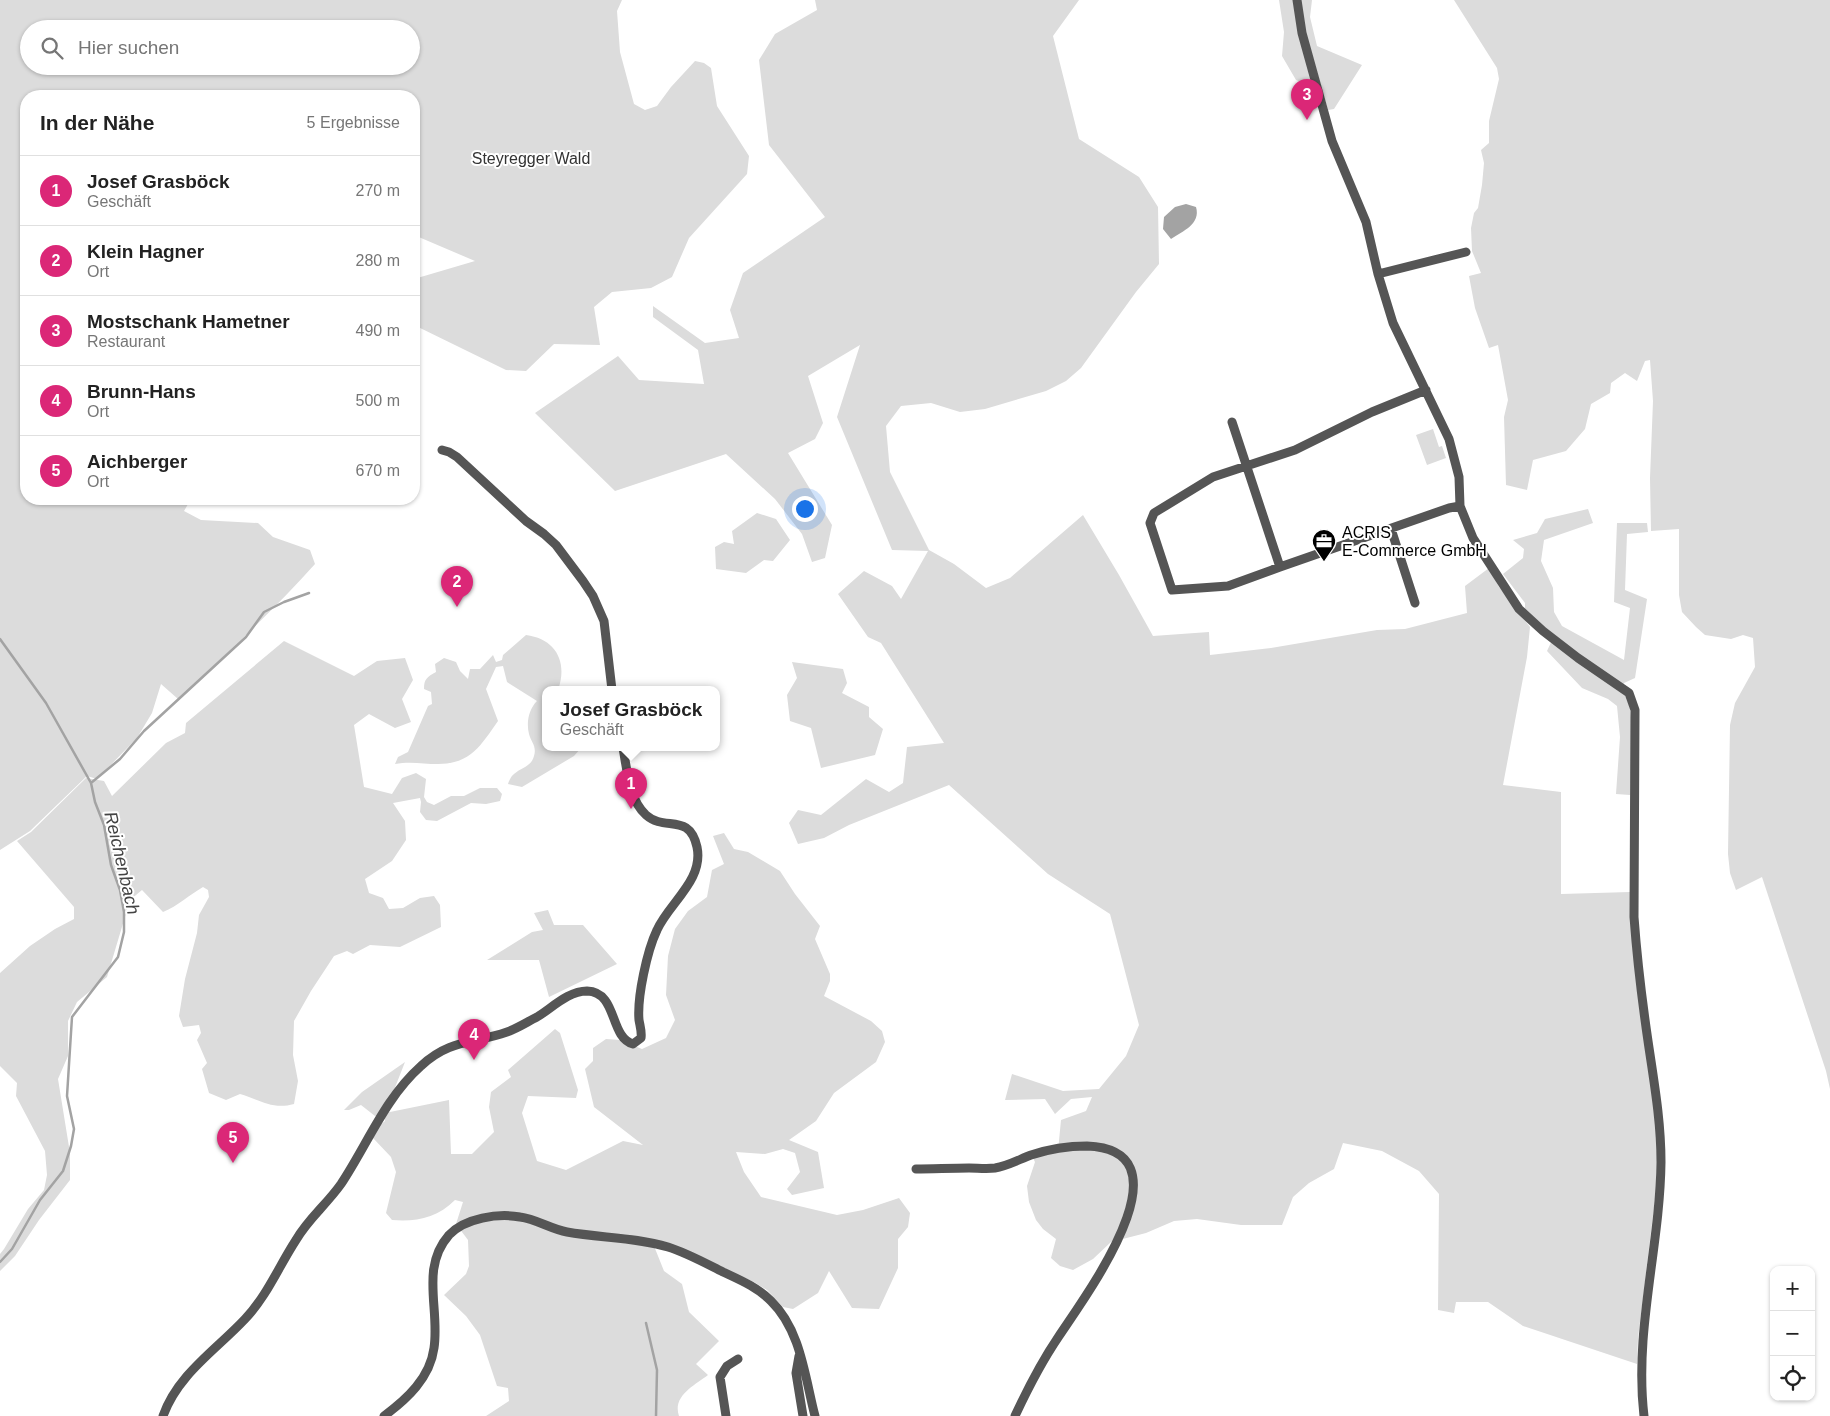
<!DOCTYPE html>
<html lang="de">
<meta charset="utf-8">
<style>
:root{--surface:#fff;--page:#f6f6f6;--text:#222;--muted:#767676;--line:#e0e0e0;--accent:#db2777}
body{margin:0;font-family:Arial,sans-serif;background:var(--page);color:var(--text)}
.controls{position:absolute;right:15px;bottom:15px;display:grid;overflow:hidden;border-radius:10px;box-shadow:0 1px 4px #0004}
.controls button{width:45px;height:45px;display:grid;place-items:center;padding:0;border:0;border-bottom:1px solid var(--line);background:var(--surface);color:var(--text);font:25px sans-serif}
.you{position:absolute;left:804px;top:508px;width:18px;height:18px;margin:-12px;border:4px solid #fff;border-radius:50%;background:#1a73e8;box-shadow:0 0 0 8px #1a73e833}
.badge{display:grid;place-items:center;width:32px;height:32px;border-radius:50%;background:var(--accent);color:#fff;font-size:16px;font-weight:700}
.pin{position:absolute;translate:-50% -41px;filter:drop-shadow(0 1px 2px #0008)}
.pin::after{content:'';position:absolute;top:26px;width:18px;height:15px;background:inherit;clip-path:polygon(0 0,100% 0,50% 100%)}
.popup{position:absolute;left:542px;top:686px;width:178px;height:65px;box-sizing:border-box;display:grid;place-content:center;border-radius:10px;background:var(--surface);filter:drop-shadow(0 1px 4px #0005);font-size:16px;white-space:nowrap;color:var(--muted)}
.popup b{font-size:19px;color:var(--text)}
.popup::after{content:'';position:absolute;left:50%;top:100%;margin-left:-10px;border:10px solid transparent;border-top-color:var(--surface)}
.list{margin:0;padding:0;list-style:none}
h2{display:flex;justify-content:space-between;align-items:center;height:65px;margin:0;padding:0 20px;font-size:21px}
h2 small{font-size:16px;font-weight:400;color:var(--muted)}
.list li{display:grid;grid-template-columns:32px 1fr auto;gap:15px;align-items:center;box-sizing:border-box;height:70px;padding:0 20px;border-top:1px solid var(--line)}
.list b{display:block;font-size:19px;white-space:nowrap}
.list p{margin:0;font-size:16px;white-space:nowrap;color:var(--muted)}
.list em{font-size:16px;font-style:normal;color:var(--muted)}
.icon{flex:none;width:28px;height:28px;fill:none;stroke:currentColor;stroke-width:2;stroke-linecap:round;stroke-linejoin:round}
.map{position:relative;flex:none;width:1830px;height:1416px;overflow:hidden}
.search{position:absolute;background:var(--surface);box-shadow:0 1px 4px #0004;left:20px;top:20px;width:400px;height:55px;display:flex;align-items:center;gap:12px;box-sizing:border-box;padding:0 18px;border-radius:28px;color:var(--muted);font-size:19px}
.panel{position:absolute;background:var(--surface);box-shadow:0 1px 4px #0004;left:20px;top:90px;width:400px;height:415px;border-radius:20px}
.map>svg:first-child{display:block}
</style>
<div class="map">
<svg width="1830" height="1416" viewBox="0 0 1830 1416">
<rect width="100%" height="100%" fill="#fff"/>
<path fill="#dcdcdc" fill-rule="evenodd" d="M 0,0 L 622,0 L 617,11 L 620,52 L 634,104 L 645,110 L 657,106 L 671,87 L 695,61 L 704,63 L 711,68 L 717,106 L 749,156 L 747,174 L 689,238 L 672,277 L 651,288 L 612,292 L 594,307 L 600,345 L 554,344 L 526,371 L 506,370 L 414,325 L 414,279 L 475,261 L 414,235 L 414,96 L 26,96 L 26,499 L 191,499 L 184,511 L 201,520 L 258,523 L 273,537 L 310,550 L 315,564 C 272,612 225,655 178,699 L 161,684 L 152,713 L 137,738 L 97,779 L 87,776 L 30,831 L 0,850 ZM 29,29 L 411,29 L 411,66 L 29,66 Z
M 815,0 L 1079,0 L 1053,36 L 1079,139 L 1139,177 L 1158,207 L 1159,264 L 1136,292 L 1081,368 L 1066,381 L 1046,391 L 985,409 L 960,412 L 931,403 L 901,406 L 886,426 L 890,472 L 929,550 L 954,564 L 986,588 L 1010,578 L 1083,515 L 1119,575 L 1153,636 L 1209,632 L 1210,655 L 1271,648 L 1377,630 L 1405,629 L 1467,613 L 1465,586 L 1489,568 L 1499,587 L 1530,627 L 1527,657 L 1503,785 L 1561,792 L 1561,894 L 1630,892 L 1632,942 L 1654,1105 L 1657,1151 L 1656,1191 L 1638,1338 L 1637,1364 L 1523,1326 L 1488,1302 L 1456,1302 L 1454,1313 L 1438,1310 L 1439,1194 L 1419,1171 L 1382,1151 L 1343,1143 L 1334,1169 L 1309,1183 L 1293,1197 L 1282,1225 L 1241,1225 L 1197,1219 L 1174,1221 L 1146,1233 L 1111,1242 L 1093,1259 L 1073,1270 L 1060,1266 L 1051,1258 L 1056,1239 L 1043,1229 L 1036,1220 L 1029,1202 L 1027,1186 L 1035,1162 L 1033,1158 L 1058,1151 L 1061,1120 L 1086,1111 L 1092,1097 L 1071,1099 L 1055,1114 L 1045,1099 L 1005,1100 L 1012,1074 L 1063,1091 L 1099,1089 L 1126,1056 L 1139,1025 L 1110,914 L 1048,874 L 949,785 L 849,825 L 824,838 L 798,844 L 789,823 L 798,810 L 821,815 L 866,779 L 889,792 L 903,783 L 907,747 L 944,743 L 881,643 L 868,637 L 838,594 L 864,571 L 892,586 L 901,599 L 928,551 L 892,550 L 837,417 L 860,345 L 808,376 L 823,423 L 815,439 L 788,453 L 832,525 L 825,558 L 812,562 L 802,534 L 775,499 L 726,454 L 615,491 L 535,413 L 618,356 L 639,380 L 704,384 L 698,350 L 653,317 L 653,306 L 705,343 L 739,338 L 730,310 L 743,273 L 825,217 L 769,145 L 759,60 L 775,34 L 817,10 Z
M 1279,0 L 1293,0 L 1315,88 L 1296,80 L 1282,56 L 1284,32 Z
M 1300,0 L 1312,0 L 1310,17 L 1317,46 L 1362,65 L 1334,109 L 1328,110 L 1301,16 Z
M 1454,0 L 1830,0 L 1830,1089 L 1826,1071 L 1762,877 L 1736,890 L 1730,873 L 1728,854 L 1730,725 L 1735,703 L 1755,667 L 1753,638 L 1743,635 L 1731,639 L 1705,635 L 1696,627 L 1682,612 L 1679,595 L 1679,529 L 1651,531 L 1650,478 L 1653,401 L 1650,360 L 1645,361 L 1637,381 L 1625,373 L 1611,383 L 1610,393 L 1591,404 L 1585,429 L 1566,451 L 1533,460 L 1527,490 L 1506,485 L 1504,417 L 1508,400 L 1498,345 L 1489,348 L 1475,308 L 1469,276 L 1481,273 L 1472,251 L 1471,228 L 1474,213 L 1478,208 L 1482,185 L 1484,163 L 1481,150 L 1489,143 L 1489,121 L 1499,79 L 1497,68 Z
M 1433,429 L 1439,447 L 1442,446 L 1446,458 L 1427,465 L 1416,435 Z
M 1588,509 L 1593,523 L 1544,540 L 1541,561 L 1553,588 L 1554,612 L 1562,626 L 1624,660 L 1630,608 L 1614,602 L 1617,523 L 1647,523 L 1648,532 L 1627,534 L 1625,590 L 1647,599 L 1635,678 L 1624,683 C 1622,696 1628,698 1630,709 C 1634,737 1631,767 1630,795 L 1616,794 L 1620,737 L 1617,706 L 1608,699 L 1582,688 L 1547,651 L 1554,636 L 1525,610 L 1525,603 L 1503,574 L 1523,558 L 1524,549 L 1513,540 L 1537,533 L 1545,519 Z
M 757,513 L 776,519 L 790,540 L 773,561 L 764,560 L 746,573 L 716,569 L 715,547 L 724,542 L 734,544 L 732,531 Z
M 526,635 C 556,639 568,662 558,690 L 546,690 L 546,748 L 581,748 L 574,756 L 522,787 L 508,784 C 509,781 511,776 514,774 C 522,767 531,767 534,756 C 537,746 531,742 529,734 C 526,722 529,709 537,701 L 507,682 L 503,666 L 496,667 L 486,689 L 498,721 C 481,745 471,764 438,764 C 424,764 410,761 395,764 L 398,757 L 408,752 L 428,706 L 432,704 L 431,692 L 424,689 C 424,679 427,677 436,672 L 435,664 L 444,658 L 456,662 L 460,671 L 468,679 L 470,669 L 480,669 L 493,655 L 496,662 L 502,660 L 503,655 Z
M 284,641 L 354,676 L 377,661 L 405,658 L 413,680 L 402,699 L 411,722 L 395,728 L 369,714 L 354,725 L 364,787 L 392,794 L 402,778 L 416,773 L 426,779 L 424,797 L 427,802 L 434,805 L 451,796 L 464,796 L 480,788 L 497,788 L 502,794 L 500,801 L 486,804 L 471,803 L 437,821 L 426,820 L 420,812 L 421,802 L 420,798 L 393,803 L 405,821 L 406,840 L 392,861 L 365,879 L 369,893 L 383,898 L 389,909 L 403,908 L 420,898 L 434,896 L 440,905 L 441,927 L 400,947 L 370,945 L 353,954 L 347,951 L 334,956 L 311,991 L 294,1021 L 293,1055 L 298,1081 L 294,1104 C 273,1110 260,1100 240,1094 L 226,1100 L 209,1093 L 202,1069 L 207,1063 L 197,1040 L 201,1033 L 199,1025 L 183,1027 L 179,1016 L 185,979 L 197,933 L 199,915 L 209,897 L 208,890 L 203,887 C 189,895 178,906 163,912 L 142,890 L 130,900 L 107,977 L 77,1002 L 68,1021 L 68,1056 L 58,1079 L 70,1153 L 70,1180 L 39,1220 L 15,1256 L 0,1271 L 0,1254 L 4,1249 L 28,1209 L 44,1190 L 47,1175 L 45,1151 L 16,1096 L 17,1083 L 0,1066 L 0,973 L 30,946 L 55,929 L 74,919 L 74,907 L 17,841 L 31,832 L 86,778 L 104,781 L 112,796 L 166,743 L 185,733 L 186,723 Z
M 792,662 L 843,669 L 847,683 L 842,693 L 869,707 L 869,717 L 883,729 L 875,755 L 821,768 L 811,728 L 790,721 L 787,695 L 797,678 Z
M 724,833 L 734,849 L 748,852 L 780,871 L 795,894 L 820,926 L 815,939 L 830,974 L 830,981 L 824,996 L 871,1021 L 882,1031 L 885,1042 L 876,1062 L 834,1093 L 816,1121 L 789,1140 L 818,1152 L 824,1188 L 792,1195 L 787,1189 L 800,1172 L 795,1153 L 783,1149 L 765,1154 L 736,1152 L 744,1172 L 761,1197 L 837,1215 L 863,1210 L 899,1198 L 910,1213 L 908,1227 L 898,1239 L 898,1268 L 879,1309 L 852,1308 L 829,1271 L 818,1293 L 793,1309 L 783,1307 L 767,1290 L 754,1282 L 672,1246 L 652,1241 L 664,1271 L 682,1284 L 689,1312 L 719,1341 L 696,1364 L 708,1375 C 695,1385 672,1396 679,1416 L 486,1416 L 509,1401 L 508,1388 L 497,1386 L 480,1335 L 466,1316 L 444,1295 L 466,1274 L 469,1266 L 468,1240 L 456,1224 L 463,1202 L 455,1200 C 437,1218 416,1222 392,1220 L 386,1213 L 396,1172 L 391,1157 L 373,1138 L 378,1127 L 385,1121 L 384,1114 L 375,1116 L 361,1105 L 349,1110 L 344,1110 L 362,1092 L 405,1062 L 385,1113 L 449,1100 L 451,1154 L 472,1154 L 494,1132 L 489,1107 L 491,1092 L 511,1077 L 508,1070 L 555,1029 L 560,1033 L 578,1090 L 576,1098 L 528,1096 L 522,1113 L 537,1161 L 566,1170 L 623,1141 L 643,1145 L 594,1107 L 585,1069 L 593,1061 L 593,1048 L 606,1039 L 620,1040 L 642,1049 L 666,1038 L 675,1020 L 666,995 L 668,956 L 675,929 L 688,911 L 707,897 L 712,870 L 724,864 L 713,836 Z
M 548,910 L 554,925 L 583,925 L 617,964 L 549,997 L 539,960 L 487,960 L 532,932 L 543,930 L 534,913 Z"/>
<path fill="#a3a3a3" d="M 1186,204 L 1196,207 C 1201,224 1183,231 1171,239 L 1163,229 L 1164,217 L 1175,207 Z"/>
<g fill="none" stroke-linecap="round" stroke-linejoin="round">
<path stroke="#a3a3a3" stroke-width="2.5" d="M 0,639 L 46,703 L 91,783 L 95,802 L 104,825 L 111,865 L 120,890 L 124,912 L 124,932 L 118,957 L 72,1017 L 67,1096 L 74,1129 L 71,1146 L 63,1171 L 40,1200 L 12,1249 L 0,1262
M 91,783 L 120,759 L 144,731 L 246,637 L 264,612 L 284,602 L 309,593
M 646,1323 L 657,1370 L 656,1416"/>
<path stroke="#555" stroke-width="9" d="M 1297,0 L 1302,33 L 1332,141 L 1366,222 L 1378,274 L 1393,323 L 1449,439 L 1459,477 L 1460,506 L 1473,538 L 1519,609 L 1543,631 L 1578,658 L 1629,693 L 1635,710 L 1634,917 C 1637,958 1642,1000 1648,1041 C 1654,1082 1661,1121 1661,1162 C 1660,1247 1634,1331 1644,1416
M 1378,274 L 1466,252
M 1426,390 L 1372,412 L 1295,450 L 1213,477 L 1154,513 L 1150,523 L 1172,590 L 1228,586 L 1280,567 L 1449,508 L 1460,506
M 1232,422 L 1280,567
M 442,450 L 449,452 L 457,457 L 526,521 L 544,534 L 556,545 L 583,581 L 593,596 L 604,621 L 612,690
M 1391,529 L 1415,603
M 916,1169 C 933,1169 951,1168 969,1168 C 977,1168 987,1169 995,1168 C 1008,1166 1020,1159 1031,1155 C 1049,1149 1068,1146 1087,1146 C 1195,1150 1084,1298 1059,1336 C 1042,1361 1028,1388 1015,1416
M 799,1356 L 796,1373 L 803,1416
M 163,1416 C 178,1374 216,1350 245,1319 C 267,1296 279,1266 296,1240 C 308,1219 327,1204 341,1184 C 367,1145 385,1098 421,1066 C 450,1039 473,1044 507,1032 C 518,1028 527,1022 537,1017 C 552,1008 568,991 587,991 C 618,992 609,1037 633,1044 L 641,1038 C 642,1032 640,1026 639,1020 C 637,997 647,951 657,930 C 669,903 704,880 697,847 C 689,812 665,832 646,815 C 629,800 627,769 623,748
M 384,1416 C 407,1399 430,1378 434,1348 C 440,1309 420,1268 449,1235 C 465,1218 498,1213 520,1217 C 536,1219 551,1229 567,1232 C 600,1238 635,1237 668,1247 C 687,1253 705,1263 723,1272 C 740,1280 757,1287 771,1301 C 801,1330 805,1378 815,1416
M 726,1416 L 720,1377 L 727,1366 L 738,1359"/>
</g>
<defs>
<g id="office-pin" transform="scale(1.25)"><path d="M0 17L-7.5 6A9.5 9.5 0 1 1 7.5 6Z" fill="#000" stroke="#fff"/><path d="M-6-3h4V-5.5h4V-3h4V5H-6ZM-1-4.5V-3h2v-1.5ZM-6 0V1H6V0Z" fill="#fff"/></g>
</defs>
<g fill-rule="evenodd">
<use href="#office-pin" x="1324" y="541"/>
</g>
<g text-anchor="middle" stroke-width="4" stroke-linejoin="round" paint-order="stroke">
<g font-size="16" fill="#333" stroke="#fff">
<text x="531" y="164">Steyregger Wald</text>
</g>
<g font-size="16" fill="#000" stroke="#fff" text-anchor="start">
<text x="1342" y="538">ACRIS<tspan x="1342" dy="18">E-Commerce GmbH</tspan></text>
</g>
<g font-size="18" font-style="italic" fill="#444" stroke="#fff">
<text transform="translate(122 863) rotate(77)" y="6">Reichenbach</text>
</g>
</g>
</svg>
<div class="controls">
<button>+</button>
<button>−</button>
<button><svg class="icon" aria-label="locate" viewBox="0 0 24 24"><circle cx="12" cy="12" r="6"/><path d="M12 2v4M12 18v4M2 12h4M18 12h4"/></svg></button>
</div>
<div class="you"></div>
<div class="pin badge" style="left:631px;top:809px">1</div>
<div class="popup"><b>Josef Grasböck</b>Geschäft</div>
<div class="pin badge" style="left:457px;top:607px">2</div>
<div class="pin badge" style="left:1307px;top:120px">3</div>
<div class="pin badge" style="left:474px;top:1060px">4</div>
<div class="pin badge" style="left:233px;top:1163px">5</div>
<div class="search"><svg class="icon" aria-label="search" viewBox="0 0 24 24"><circle cx="10" cy="10" r="6"/><path d="M15 15l6 6"/></svg>Hier suchen</div>
<section class="panel">
<h2>In der Nähe<small>5 Ergebnisse</small></h2>
<ul class="list">
<li><span class="badge">1</span><div><b>Josef Grasböck</b><p>Geschäft</p></div><em>270 m</em></li>
<li><span class="badge">2</span><div><b>Klein Hagner</b><p>Ort</p></div><em>280 m</em></li>
<li><span class="badge">3</span><div><b>Mostschank Hametner</b><p>Restaurant</p></div><em>490 m</em></li>
<li><span class="badge">4</span><div><b>Brunn-Hans</b><p>Ort</p></div><em>500 m</em></li>
<li><span class="badge">5</span><div><b>Aichberger</b><p>Ort</p></div><em>670 m</em></li>
</ul>
</section>
</div>
